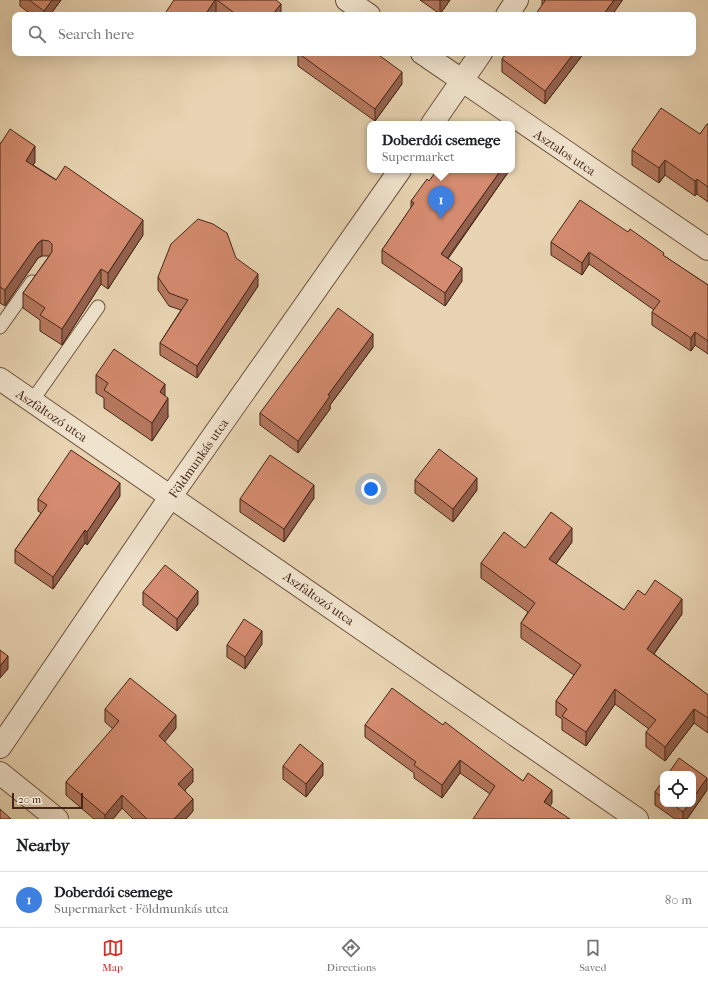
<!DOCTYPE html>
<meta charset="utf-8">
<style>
:root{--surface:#fff;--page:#f2f2f2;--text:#202124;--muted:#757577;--line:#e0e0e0;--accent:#d93025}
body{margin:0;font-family:"IM FELL French Canon",serif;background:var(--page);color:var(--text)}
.controls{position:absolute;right:12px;bottom:12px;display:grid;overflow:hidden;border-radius:8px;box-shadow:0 4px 16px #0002}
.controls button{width:36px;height:36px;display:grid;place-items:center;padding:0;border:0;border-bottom:1px solid var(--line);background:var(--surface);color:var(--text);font:20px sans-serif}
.scale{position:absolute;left:12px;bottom:10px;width:71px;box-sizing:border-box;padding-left:4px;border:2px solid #452619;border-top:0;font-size:11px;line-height:14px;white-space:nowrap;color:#452619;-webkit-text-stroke:3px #f0e3cd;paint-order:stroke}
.you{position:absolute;left:371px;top:489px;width:14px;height:14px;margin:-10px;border:3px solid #fff;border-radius:50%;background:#1a73e8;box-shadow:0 0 0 6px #1a73e833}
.badge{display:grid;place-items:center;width:26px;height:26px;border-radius:50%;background:var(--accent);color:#fff;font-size:13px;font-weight:700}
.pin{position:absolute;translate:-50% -33px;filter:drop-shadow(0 1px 2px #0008)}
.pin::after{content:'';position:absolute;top:21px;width:14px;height:12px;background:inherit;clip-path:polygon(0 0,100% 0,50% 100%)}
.popup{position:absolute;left:367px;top:121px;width:148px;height:52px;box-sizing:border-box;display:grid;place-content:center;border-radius:8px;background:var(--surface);filter:drop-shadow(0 1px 3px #0005);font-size:13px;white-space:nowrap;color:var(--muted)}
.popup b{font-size:15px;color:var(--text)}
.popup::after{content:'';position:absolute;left:50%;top:100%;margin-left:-8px;border:8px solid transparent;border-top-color:var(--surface)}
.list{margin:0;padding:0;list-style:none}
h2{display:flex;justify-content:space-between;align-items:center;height:52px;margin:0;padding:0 16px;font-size:17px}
h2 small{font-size:13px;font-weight:400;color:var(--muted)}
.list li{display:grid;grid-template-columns:26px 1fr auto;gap:12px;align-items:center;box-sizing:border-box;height:56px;padding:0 16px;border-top:1px solid var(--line)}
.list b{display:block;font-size:15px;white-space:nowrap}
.list p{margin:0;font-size:13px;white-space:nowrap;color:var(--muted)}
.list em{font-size:13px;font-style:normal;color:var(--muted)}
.icon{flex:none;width:22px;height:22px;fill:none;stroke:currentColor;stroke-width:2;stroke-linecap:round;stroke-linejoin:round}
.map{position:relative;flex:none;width:708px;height:819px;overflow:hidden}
.search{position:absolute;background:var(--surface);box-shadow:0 4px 16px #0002;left:12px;right:12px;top:12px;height:44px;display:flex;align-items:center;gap:10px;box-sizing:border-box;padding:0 14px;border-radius:8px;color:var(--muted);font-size:15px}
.sheet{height:108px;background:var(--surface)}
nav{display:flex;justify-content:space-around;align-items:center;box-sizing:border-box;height:56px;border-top:1px solid var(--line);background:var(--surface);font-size:11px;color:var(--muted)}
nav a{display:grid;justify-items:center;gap:2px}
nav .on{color:var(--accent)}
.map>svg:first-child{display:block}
</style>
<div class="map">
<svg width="708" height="819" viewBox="0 0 708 819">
<rect width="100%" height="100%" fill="#e8d4b2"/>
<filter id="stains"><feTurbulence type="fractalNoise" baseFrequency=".005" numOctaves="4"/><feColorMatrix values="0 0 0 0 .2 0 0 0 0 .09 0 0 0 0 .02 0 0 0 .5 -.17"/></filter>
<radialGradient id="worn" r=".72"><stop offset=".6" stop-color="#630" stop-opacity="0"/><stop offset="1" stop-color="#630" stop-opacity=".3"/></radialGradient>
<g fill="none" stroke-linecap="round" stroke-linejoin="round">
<g stroke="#6e523f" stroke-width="15">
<path id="service" d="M 0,327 L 32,282
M 32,401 L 98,307"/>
</g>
<g stroke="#6e523f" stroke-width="24">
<path id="minor" d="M 347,0 L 369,15
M 507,15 L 517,0
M 422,53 L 708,249
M 432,124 L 481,53
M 0,379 L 637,819
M 0,747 L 171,496 L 400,170
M 0,773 L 57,819"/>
</g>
<use href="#service" stroke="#f0e3cd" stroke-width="13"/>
<use href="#minor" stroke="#f0e3cd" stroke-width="22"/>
</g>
<path fill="#b6785f" stroke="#452619" d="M 20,0 L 61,0 L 50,15 L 32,15 L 20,6 Z
M 174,0 L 276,0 L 281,15 L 220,15 L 216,12 Z
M 420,0 L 450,0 L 440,14 Z
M 542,0 L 622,0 L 622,1 L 542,6 Z
M 298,53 L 402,84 L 375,121 L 298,66 Z
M 507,53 L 584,53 L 545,104 L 502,72 L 502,59 Z
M 708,124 L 708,202 L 697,194 L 695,196 L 665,175 L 659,183 L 632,165 L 632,150 L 700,134 Z
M 0,143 L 35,162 L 33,165 L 143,235 L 108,289 L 101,284 L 62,345 L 40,331 L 40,320 L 23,308 L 23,293 L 49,256 L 42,256 L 38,258 L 5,306 L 0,303 Z
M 509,170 L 509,171 L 448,259 L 462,281 L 445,306 L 382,263 L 382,250 L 411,208 L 411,201 L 429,181 Z
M 551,242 L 664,256 L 708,285 L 708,354 L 695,345 L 691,351 L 652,325 L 652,312 L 654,310 L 589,264 L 582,275 L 551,255 Z
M 236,258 L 258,286 L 197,378 L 160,355 L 160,343 L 181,310 L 169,306 L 158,290 L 158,277 Z
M 373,347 L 330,405 L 330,409 L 298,453 L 260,425 L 260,413 Z
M 96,375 L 165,396 L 168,417 L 152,441 L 104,408 L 104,398 L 96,393 Z
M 415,480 L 477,490 L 453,522 L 415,493 Z
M 120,496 L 87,545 L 85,543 L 53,589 L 15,563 L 15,550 L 41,513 L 38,511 L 38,499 Z
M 314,498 L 284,542 L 240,512 L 240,499 Z
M 572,542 L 556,564 L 624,610 L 645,595 L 682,614 L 654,654 L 708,695 L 708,733 L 694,723 L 665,761 L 646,747 L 646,732 L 649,729 L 615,704 L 586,746 L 562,730 L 562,719 L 556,715 L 556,701 L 574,675 L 521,638 L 521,623 L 528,612 L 481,578 L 481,563 L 525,548 Z
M 143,592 L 198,604 L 177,631 L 143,605 Z
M 262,644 L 245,669 L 227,657 L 227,645 Z
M 105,709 L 176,728 L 164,742 L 193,782 L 185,790 L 193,811 L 186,819 L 133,819 L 122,808 L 113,819 L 94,819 L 66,795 L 66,782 L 113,729 L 105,722 Z
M 365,725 L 443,725 L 523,781 L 552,803 L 490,794 L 460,773 L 442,798 L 414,778 L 414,773 L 365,737 Z
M 283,766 L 323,775 L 306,797 L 283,779 Z
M 663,781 L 663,804 L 693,804 L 707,790 L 687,819 L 675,819 L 655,805 L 655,792 Z"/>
<path fill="#94614e" stroke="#452619" d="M 52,0 L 61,0 L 50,15 L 44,15 L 44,11 Z
M 215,0 L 216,0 L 216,12 L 214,15 L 205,15 Z
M 440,0 L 450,0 L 440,14 Z
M 614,0 L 622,0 L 622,1 L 612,15 L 603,15 Z
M 281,4 L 281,15 L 272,15 Z
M 574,53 L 584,53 L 545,104 L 545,91 Z
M 402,72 L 402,84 L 375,121 L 375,109 Z
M 35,146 L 35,162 L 26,176 L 26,161 Z
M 665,160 L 665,175 L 659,183 L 659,168 Z
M 501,170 L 509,170 L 509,171 L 441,267 L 441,254 Z
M 697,179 L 697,194 L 695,196 L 695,181 Z
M 143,220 L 143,235 L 108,289 L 108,273 Z
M 42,240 L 42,256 L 38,258 L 5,306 L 5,290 L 38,243 Z
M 589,252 L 589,264 L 582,275 L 582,263 Z
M 462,268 L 462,281 L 445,306 L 445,293 Z
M 101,269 L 101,284 L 62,345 L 62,329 Z
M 258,274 L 258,286 L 197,378 L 197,366 Z
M 695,332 L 695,345 L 691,351 L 691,338 Z
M 373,334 L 373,347 L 330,405 L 330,409 L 298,453 L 298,441 L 328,395 Z
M 165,384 L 165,402 L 160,392 Z
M 168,398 L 168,417 L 152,441 L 152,423 Z
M 477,478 L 477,490 L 453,522 L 453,509 Z
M 120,483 L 120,496 L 87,545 L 87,532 Z
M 314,485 L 314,498 L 284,542 L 284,529 Z
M 572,528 L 572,542 L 549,573 L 549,559 Z
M 85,530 L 85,543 L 53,589 L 53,577 Z
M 198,591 L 198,604 L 177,631 L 177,619 Z
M 682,599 L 682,614 L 647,663 L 647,649 Z
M 262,631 L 262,644 L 245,669 L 245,657 Z
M 8,656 L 8,669 L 0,678 L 0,666 Z
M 615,689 L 615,704 L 586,746 L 586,732 Z
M 694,709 L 694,723 L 665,761 L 665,747 Z
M 176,715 L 176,728 L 159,749 L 159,736 Z
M 460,760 L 460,773 L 442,798 L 442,785 Z
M 323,763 L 323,775 L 306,797 L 306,784 Z
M 193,769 L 193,782 L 178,797 L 178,784 Z
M 707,778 L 707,790 L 687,819 L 683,819 L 683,812 L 689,804 L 693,804 L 693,798 Z
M 552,790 L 552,803 L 544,815 L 544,802 Z
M 122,795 L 122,808 L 113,819 L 105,819 L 105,815 Z
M 193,799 L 193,811 L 186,819 L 174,819 Z"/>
<path fill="#d48b6f" stroke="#452619" d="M 29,0 L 52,0 L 44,11 Z
M 174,0 L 215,0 L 205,15 L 164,15 Z
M 217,0 L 276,0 L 281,4 L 272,15 L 237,15 Z
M 544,0 L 614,0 L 603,15 L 535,15 L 545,1 Z
M 298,53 L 376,53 L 402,72 L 375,109 Z
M 507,53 L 574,53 L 545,91 L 502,59 Z
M 661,108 L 700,134 L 707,124 L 708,124 L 708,187 L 697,179 L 695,181 L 665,160 L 659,168 L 632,150 Z
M 10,129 L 35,146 L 26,161 L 56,180 L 65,166 L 143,220 L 108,273 L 101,269 L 62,329 L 40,315 L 45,308 L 23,293 L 52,252 L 52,244 L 49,241 L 42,240 L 38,243 L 5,290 L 0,287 L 0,143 L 1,143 Z
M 437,170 L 501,170 L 441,254 L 462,268 L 445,293 L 382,250 L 414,203 L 411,201 L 427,179 L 429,181 Z
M 580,200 L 628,232 L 630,229 L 664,253 L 663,255 L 708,285 L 708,341 L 695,332 L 691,338 L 652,312 L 660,301 L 589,252 L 582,263 L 551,242 Z
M 198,219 L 213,224 L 227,233 L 236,258 L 258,274 L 197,366 L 160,343 L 188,300 L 169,293 L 158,277 L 171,244 Z
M 338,308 L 373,334 L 328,395 L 330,396 L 298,441 L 260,413 Z
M 114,349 L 165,384 L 160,392 L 168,398 L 152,423 L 104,390 L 108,383 L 96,375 Z
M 439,449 L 477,478 L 453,509 L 415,480 Z
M 71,450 L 120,483 L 87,532 L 85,530 L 53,577 L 15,550 L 47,505 L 38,499 Z
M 270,455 L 314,485 L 284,529 L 240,499 Z
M 551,512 L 572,528 L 549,559 L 624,610 L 638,590 L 645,595 L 655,580 L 682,599 L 647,649 L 708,695 L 708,718 L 694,709 L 665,747 L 646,732 L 656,720 L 615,689 L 586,732 L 562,716 L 567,709 L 556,701 L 581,665 L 521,623 L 535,603 L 481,563 L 504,532 L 525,548 Z
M 165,565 L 198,591 L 177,619 L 143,592 Z
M 244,619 L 262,631 L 245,657 L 227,645 Z
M 0,650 L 8,656 L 0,666 Z
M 130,678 L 176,715 L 159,736 L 193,769 L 178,784 L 193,799 L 174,819 L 147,819 L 122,795 L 105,815 L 66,782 L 119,721 L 105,709 Z
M 392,688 L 443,725 L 445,722 L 523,781 L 528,773 L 552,790 L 544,802 L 570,819 L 473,819 L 495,786 L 460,760 L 442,785 L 414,765 L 416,762 L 365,725 Z
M 300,744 L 323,763 L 306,784 L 283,766 Z
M 679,758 L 707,778 L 693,798 L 693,774 L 668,774 Z
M 663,781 L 663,798 L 655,792 Z
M 672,804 L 689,804 L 683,812 Z
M 0,809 L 11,819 L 0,819 Z"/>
<g text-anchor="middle" stroke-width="3" stroke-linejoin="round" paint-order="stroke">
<g font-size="13" fill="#452619" stroke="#f0e3cd">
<text transform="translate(565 152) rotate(34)" y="5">Asztalos utca</text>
<text transform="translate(52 415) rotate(34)" y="5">Aszfaltozó utca</text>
<text transform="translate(198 458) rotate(-55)" y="5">Földmunkás utca</text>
<text transform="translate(319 598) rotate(35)" y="5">Aszfaltozó utca</text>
</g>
</g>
<rect width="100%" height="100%" filter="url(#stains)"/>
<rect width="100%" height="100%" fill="url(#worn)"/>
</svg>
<div class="controls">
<button><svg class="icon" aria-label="locate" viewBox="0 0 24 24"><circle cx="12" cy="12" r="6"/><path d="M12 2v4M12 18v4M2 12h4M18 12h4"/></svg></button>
</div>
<div class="scale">20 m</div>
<div class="you"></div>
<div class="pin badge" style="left:441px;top:219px;background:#3f7fe0">1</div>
<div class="popup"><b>Doberdói csemege</b>Supermarket</div>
<div class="search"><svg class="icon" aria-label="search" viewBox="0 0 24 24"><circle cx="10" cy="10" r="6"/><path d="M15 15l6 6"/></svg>Search here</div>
</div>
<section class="sheet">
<h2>Nearby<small></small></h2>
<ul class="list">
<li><span class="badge" style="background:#3f7fe0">1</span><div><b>Doberdói csemege</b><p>Supermarket · Földmunkás utca</p></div><em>80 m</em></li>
</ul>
</section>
<nav>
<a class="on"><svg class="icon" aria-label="map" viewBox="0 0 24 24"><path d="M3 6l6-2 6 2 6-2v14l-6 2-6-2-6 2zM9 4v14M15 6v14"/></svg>Map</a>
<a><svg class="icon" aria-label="directions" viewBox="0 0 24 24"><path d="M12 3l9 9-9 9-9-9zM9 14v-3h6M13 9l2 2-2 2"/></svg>Directions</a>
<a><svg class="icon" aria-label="saved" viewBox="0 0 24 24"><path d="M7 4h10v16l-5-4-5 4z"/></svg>Saved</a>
</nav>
